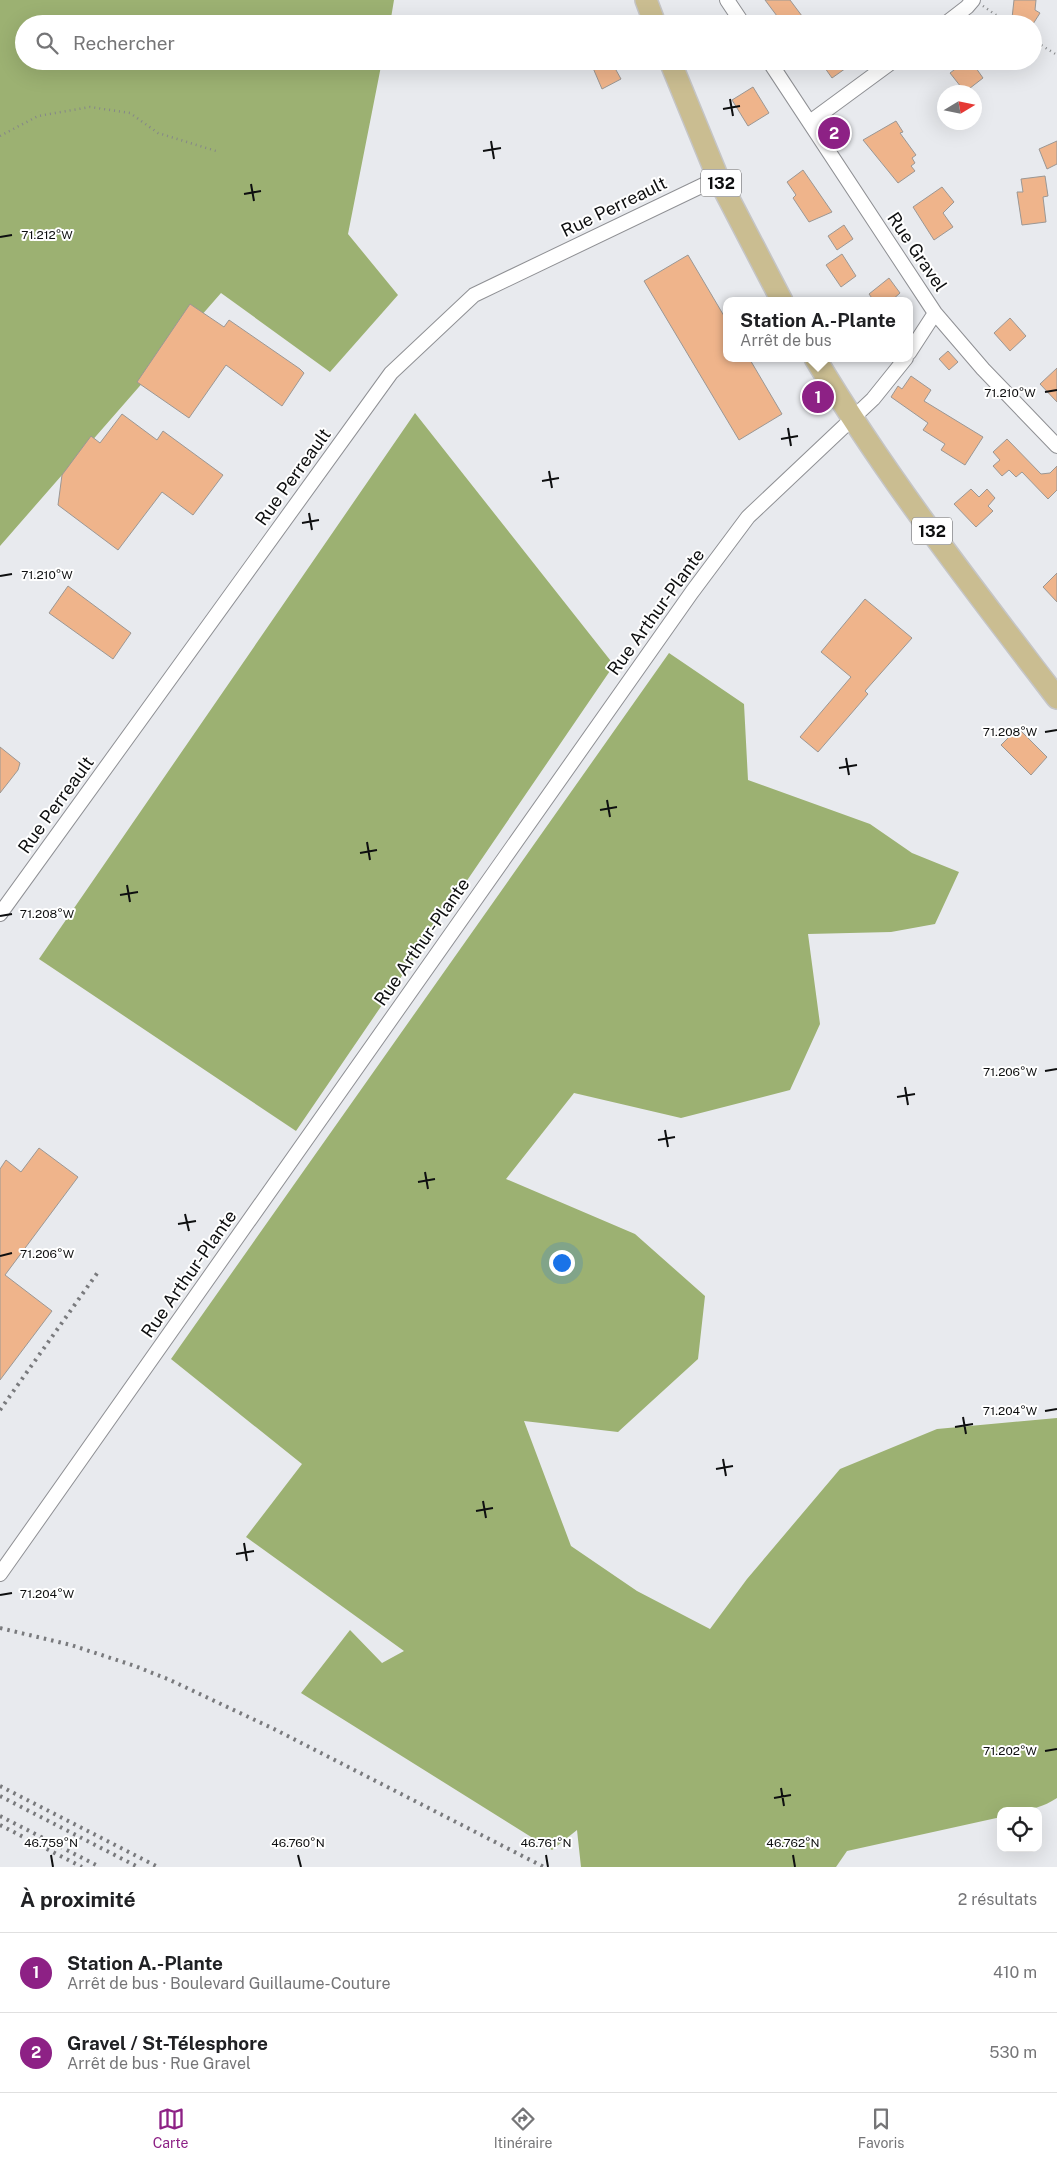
<!DOCTYPE html>
<html lang="fr">
<meta charset="utf-8">
<style>
:root{--surface:#fff;--page:#f2f2f2;--text:#202124;--muted:#757577;--line:#e0e0e0;--accent:#8d2185}
body{margin:0;font-family:"Public Sans",sans-serif;background:var(--page);color:var(--text)}
.controls{position:absolute;right:15px;bottom:15px;display:grid;overflow:hidden;border-radius:10px;box-shadow:0 5px 20px #0002}
.controls button{width:45px;height:45px;display:grid;place-items:center;padding:0;border:0;border-bottom:1px solid var(--line);background:var(--surface);color:var(--text);font:25px sans-serif}
.compass{position:absolute;left:937px;top:85px;width:45px;height:45px;border-radius:50%;background:var(--surface);box-shadow:0 5px 20px #0002;rotate:80deg}
.you{position:absolute;left:561px;top:1262px;width:18px;height:18px;margin:-12px;border:4px solid #fff;border-radius:50%;background:#1a73e8;box-shadow:0 0 0 8px #1a73e833}
.badge{display:grid;place-items:center;width:32px;height:32px;border-radius:50%;background:var(--accent);color:#fff;font-size:16px;font-weight:700}
.pin{position:absolute;translate:-50% -50%;border:2px solid #fff;box-shadow:0 1px 5px #0006}
.popup{position:absolute;left:723px;top:297px;width:190px;height:65px;box-sizing:border-box;display:grid;place-content:center;border-radius:10px;background:var(--surface);filter:drop-shadow(0 1px 4px #0005);font-size:16px;white-space:nowrap;color:var(--muted)}
.popup b{font-size:19px;color:var(--text)}
.popup::after{content:'';position:absolute;left:50%;top:100%;margin-left:-10px;border:10px solid transparent;border-top-color:var(--surface)}
.list{margin:0;padding:0;list-style:none}
h2{display:flex;justify-content:space-between;align-items:center;height:65px;margin:0;padding:0 20px;font-size:21px}
h2 small{font-size:16px;font-weight:400;color:var(--muted)}
.list li{display:grid;grid-template-columns:32px 1fr auto;gap:15px;align-items:center;box-sizing:border-box;height:80px;padding:0 20px;border-top:1px solid var(--line)}
.list b{display:block;font-size:19px;white-space:nowrap}
.list p{margin:0;font-size:16px;white-space:nowrap;color:var(--muted)}
.list em{font-size:16px;font-style:normal;color:var(--muted)}
.icon{flex:none;width:28px;height:28px;fill:none;stroke:currentColor;stroke-width:2;stroke-linecap:round;stroke-linejoin:round}
.map{position:relative;flex:none;width:1057px;height:1867px;overflow:hidden}
.search{position:absolute;background:var(--surface);box-shadow:0 5px 20px #0002;left:15px;right:15px;top:15px;height:55px;display:flex;align-items:center;gap:12px;box-sizing:border-box;padding:0 18px;border-radius:28px;color:var(--muted);font-size:19px}
.sheet{height:225px;background:var(--surface)}
nav{display:flex;justify-content:space-around;align-items:center;box-sizing:border-box;height:70px;border-top:1px solid var(--line);background:var(--surface);font-size:14px;color:var(--muted)}
nav a{display:grid;justify-items:center;gap:2px}
nav .on{color:var(--accent)}
.map>svg:first-child{display:block}
</style>
<div class="map">
<svg width="1057" height="1867" viewBox="0 0 1057 1867">
<rect width="100%" height="100%" fill="#e8eaee"/>
<path fill="#9cb172" d="M 0,0 L 394,0 L 390,24 L 24,24 L 24,61 L 382,61 L 348,234 L 398,295 L 330,372 L 221,293 L 0,546 Z
M 415,413 L 614,665 L 296,1131 L 39,959 Z
M 669,653 L 744,704 L 748,780 L 870,824 L 912,853 L 959,872 L 935,924 L 891,932 L 808,934 L 820,1024 L 790,1090 L 681,1118 L 574,1093 L 506,1179 L 635,1234 L 705,1296 L 698,1359 L 618,1432 L 524,1421 L 571,1546 L 637,1591 L 710,1629 L 747,1579 L 840,1469 L 937,1429 L 1057,1418 L 1057,1798 C 1039,1810 1022,1811 1001,1811 L 1001,1817 L 847,1851 L 836,1867 L 581,1867 L 577,1830 L 552,1850 L 301,1693 L 350,1630 L 382,1663 L 404,1651 L 246,1537 L 302,1464 L 171,1359 Z"/>
<path fill="#efb48b" stroke="#9b9794" d="M 765,0 L 790,0 L 808,24 L 783,24 Z
M 1014,0 L 1036,0 L 1035,10 L 1040,13 L 1033,24 L 1021,24 L 1012,18 Z
M 590,61 L 611,61 L 621,79 L 602,89 Z
M 820,61 L 856,61 L 832,78 Z
M 966,61 L 971,61 L 983,78 L 965,92 L 950,73 Z
M 753,87 L 769,113 L 748,126 L 732,100 Z
M 896,121 L 903,132 L 900,133 L 916,155 L 912,158 L 915,163 L 911,166 L 915,171 L 898,183 L 863,140 Z
M 1057,141 L 1057,164 L 1047,169 L 1039,149 Z
M 803,170 L 832,212 L 809,222 L 793,198 L 796,195 L 787,182 Z
M 1045,176 L 1048,196 L 1043,197 L 1046,222 L 1022,225 L 1017,192 L 1023,192 L 1021,179 Z
M 942,187 L 954,202 L 943,213 L 953,227 L 934,240 L 913,207 Z
M 844,225 L 853,239 L 837,250 L 828,236 Z
M 842,254 L 856,276 L 841,287 L 826,265 Z
M 688,255 L 727,321 L 727,358 L 749,358 L 782,414 L 739,440 L 644,281 Z
M 889,278 L 900,293 L 891,301 L 874,301 L 869,294 Z
M 190,304 L 224,327 L 229,320 L 300,369 L 304,373 L 282,406 L 226,365 L 189,418 L 137,382 Z
M 1010,318 L 1026,336 L 1010,351 L 994,333 Z
M 948,351 L 958,362 L 949,370 L 939,359 Z
M 1057,368 L 1057,402 L 1040,384 Z
M 911,376 L 931,390 L 924,401 L 983,437 L 965,465 L 941,450 L 945,444 L 923,430 L 928,423 L 891,397 L 898,386 L 902,389 Z
M 122,414 L 157,440 L 163,431 L 223,475 L 193,515 L 162,492 L 118,550 L 58,505 L 62,475 L 91,436 L 100,443 Z
M 1007,439 L 1041,474 L 1050,473 L 1057,466 L 1057,490 L 1048,499 L 1022,472 L 1016,477 L 1009,470 L 1002,476 L 993,466 L 1000,460 L 993,452 Z
M 971,489 L 979,497 L 987,489 L 995,498 L 988,506 L 993,511 L 976,527 L 954,504 Z
M 1057,573 L 1057,602 L 1043,587 Z
M 68,586 L 131,633 L 113,659 L 49,613 Z
M 865,599 L 912,638 L 865,691 L 868,694 L 818,752 L 800,737 L 851,677 L 821,652 Z
M 1018,728 L 1047,757 L 1031,775 L 1001,745 Z
M 0,747 L 20,763 L 18,770 L 0,793 Z
M 39,1148 L 78,1177 L 5,1275 L 52,1311 L 0,1380 L 0,1169 L 6,1160 L 21,1172 Z"/>
<g fill="none" stroke-linecap="round" stroke-linejoin="round">
<g stroke="#8f9094" stroke-width="16">
<path id="street" d="M 727,0 L 743,24
M 945,24 L 967,7 L 973,0
M 769,61 L 935,313 L 983,369 L 1057,446
M 810,122 L 893,61
M 909,353 L 935,313
M 0,914 L 391,373 L 474,295 L 718,178
M 0,1574 L 692,592 L 748,517 L 873,399 L 906,358"/>
</g>
<g stroke="#c5c5c6" stroke-width="24">
<path id="primary" d="M 646,0 L 655,24
M 670,61 L 718,178 L 782,301
M 815,358 C 886,477 973,588 1057,698"/>
</g>
<path stroke="#858789" stroke-width="2.5" stroke-dasharray="1 4" stroke-linecap="butt" d="M 983,6 L 1009,24
M 1033,40 L 1057,55
M 0,136 L 38,116 L 90,107 L 130,113 L 158,133 L 216,151"/>
<use href="#street" stroke="#fff" stroke-width="14"/>
<use href="#primary" stroke="#cabd91" stroke-width="21"/>
<path stroke="#797a7d" stroke-width="4" stroke-dasharray="2.5 5" stroke-linecap="butt" d="M 0,1410 L 98,1272
M 0,1628 L 71,1645 L 135,1666 L 170,1680 L 274,1729 L 544,1867
M 0,1786 L 158,1867
M 0,1796 L 138,1867
M 0,1816 L 100,1867
M 0,1825 L 82,1867"/>
</g>
<path fill="none" stroke="#0e0f10" stroke-width="2" d="M 730,99 L 733,116M 723,109 L 740,106M 491,141 L 494,159M 483,151 L 501,148M 251,184 L 254,201M 244,194 L 261,191M 0,237 L 12,235M 1045,392 L 1057,390M 788,428 L 791,446M 781,439 L 798,436M 549,471 L 552,488M 542,481 L 559,478M 309,513 L 312,530M 302,523 L 319,520M 0,576 L 12,574M 1045,732 L 1057,730M 846,758 L 849,775M 839,768 L 857,765M 607,800 L 610,817M 600,810 L 617,807M 367,842 L 370,860M 360,853 L 377,850M 127,885 L 130,902M 120,895 L 138,892M 0,916 L 12,914M 1045,1071 L 1057,1069M 905,1087 L 908,1105M 897,1097 L 915,1094M 665,1130 L 668,1147M 658,1140 L 675,1137M 425,1172 L 428,1189M 418,1182 L 435,1179M 185,1214 L 189,1231M 178,1224 L 196,1221M 0,1256 L 12,1253M 1045,1411 L 1057,1409M 963,1417 L 966,1434M 955,1427 L 973,1424M 723,1459 L 726,1476M 716,1469 L 733,1466M 483,1501 L 486,1518M 476,1511 L 493,1508M 244,1543 L 247,1561M 236,1554 L 254,1551M 0,1595 L 12,1593M 1045,1751 L 1057,1749M 781,1788 L 784,1806M 774,1798 L 791,1795M 51,1855 L 53,1867M 298,1855 L 301,1867M 546,1855 L 548,1867M 793,1855 L 795,1867"/>
<g text-anchor="middle" stroke-width="4" stroke-linejoin="round" paint-order="stroke">
<g fill="#fff" stroke="#565758" stroke-width="1">
<rect x="701" y="169.5" width="40" height="27" rx="4"/>
<rect x="912" y="517.5" width="40" height="27" rx="4"/>
</g>
<g font-size="16" font-weight="bold" fill="#0e0f10">
<text x="721" y="189">132</text>
<text x="932" y="537">132</text>
</g>
<g font-size="18" fill="#0e0f10" stroke="#fff">
<text transform="translate(614 207) rotate(-26)" y="6">Rue Perreault</text>
<text transform="translate(917 252) rotate(56)" y="6">Rue Gravel</text>
<text transform="translate(293 477) rotate(-54)" y="6">Rue Perreault</text>
<text transform="translate(656 612) rotate(-54)" y="6">Rue Arthur-Plante</text>
<text transform="translate(56 805) rotate(-54)" y="6">Rue Perreault</text>
<text transform="translate(422 942) rotate(-55)" y="6">Rue Arthur-Plante</text>
<text transform="translate(189 1274) rotate(-55)" y="6">Rue Arthur-Plante</text>
</g>
</g>
<g font-size="12" text-anchor="middle" fill="#0e0f10" stroke="#fff" stroke-width="4" stroke-linejoin="round" paint-order="stroke">
<text x="47" y="239">71.212°W</text>
<text x="1010" y="397">71.210°W</text>
<text x="47" y="579">71.210°W</text>
<text x="1010" y="736">71.208°W</text>
<text x="47" y="918">71.208°W</text>
<text x="1010" y="1076">71.206°W</text>
<text x="47" y="1258">71.206°W</text>
<text x="1010" y="1415">71.204°W</text>
<text x="47" y="1598">71.204°W</text>
<text x="1010" y="1755">71.202°W</text>
<text x="51" y="1847">46.759°N</text>
<text x="298" y="1847">46.760°N</text>
<text x="546" y="1847">46.761°N</text>
<text x="793" y="1847">46.762°N</text>
</g>
</svg>
<div class="controls">
<button><svg class="icon" aria-label="locate" viewBox="0 0 24 24"><circle cx="12" cy="12" r="6"/><path d="M12 2v4M12 18v4M2 12h4M18 12h4"/></svg></button>
</div>
<svg class="compass" viewBox="-18 -18 36 36"><path d="M0-13l5 13h-10z" fill="#e53935"/><path d="M0 13l5-13h-10z" fill="#757577"/></svg>
<div class="you"></div>
<div class="pin badge" style="left:818px;top:397px">1</div>
<div class="popup"><b>Station A.-Plante</b>Arrêt de bus</div>
<div class="pin badge" style="left:834px;top:133px">2</div>
<div class="search"><svg class="icon" aria-label="search" viewBox="0 0 24 24"><circle cx="10" cy="10" r="6"/><path d="M15 15l6 6"/></svg>Rechercher</div>
</div>
<section class="sheet">
<h2>À proximité<small>2 résultats</small></h2>
<ul class="list">
<li><span class="badge">1</span><div><b>Station A.-Plante</b><p>Arrêt de bus · Boulevard Guillaume-Couture</p></div><em>410 m</em></li>
<li><span class="badge">2</span><div><b>Gravel / St-Télesphore</b><p>Arrêt de bus · Rue Gravel</p></div><em>530 m</em></li>
</ul>
</section>
<nav>
<a class="on"><svg class="icon" aria-label="map" viewBox="0 0 24 24"><path d="M3 6l6-2 6 2 6-2v14l-6 2-6-2-6 2zM9 4v14M15 6v14"/></svg>Carte</a>
<a><svg class="icon" aria-label="directions" viewBox="0 0 24 24"><path d="M12 3l9 9-9 9-9-9zM9 14v-3h6M13 9l2 2-2 2"/></svg>Itinéraire</a>
<a><svg class="icon" aria-label="saved" viewBox="0 0 24 24"><path d="M7 4h10v16l-5-4-5 4z"/></svg>Favoris</a>
</nav>
